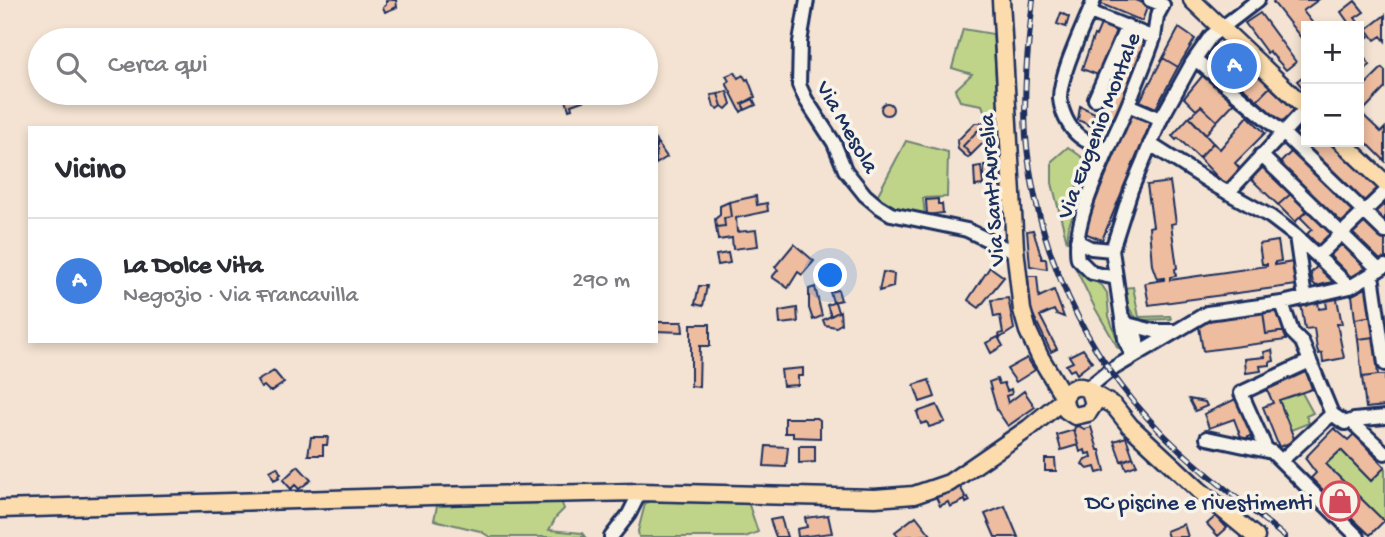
<!DOCTYPE html>
<html lang="it">
<meta charset="utf-8">
<style>
:root{--surface:#fff;--page:#f7f7f7;--text:#2b2b33;--muted:#7c7c81;--line:#e1e1e2;--accent:#d1495b}
body{margin:0;font-family:"Gochi Hand",sans-serif;background:var(--page);color:var(--text)}
.controls{position:absolute;right:21px;top:21px;display:grid;overflow:hidden;border-radius:0px;box-shadow:0 4px 10px #0003}
.controls button{width:63px;height:63px;display:grid;place-items:center;padding:0;border:0;border-bottom:2px solid var(--line);background:var(--surface);color:var(--text);font:35px sans-serif}
.you{position:absolute;left:831px;top:276px;width:24px;height:24px;margin:-18px;border:5px solid #fff;border-radius:50%;background:#1a73e8;box-shadow:0 0 0 10px #1a73e833}
.badge{display:grid;place-items:center;width:46px;height:46px;border-radius:50%;background:var(--accent);color:#fff;font-size:23px;font-weight:700}
.pin{position:absolute;translate:-50% -50%;border:4px solid #fff;box-shadow:0 2px 7px #0006}
.list{margin:0;padding:0;list-style:none}
h2{display:flex;justify-content:space-between;align-items:center;height:91px;margin:0;padding:0 28px;font-size:30px}
h2 small{font-size:23px;font-weight:400;color:var(--muted)}
.list li{display:grid;grid-template-columns:46px 1fr auto;gap:21px;align-items:center;box-sizing:border-box;height:126px;padding:0 28px;border-top:2px solid var(--line)}
.list b{display:block;font-size:26px;white-space:nowrap}
.list p{margin:0;font-size:23px;white-space:nowrap;color:var(--muted)}
.list em{font-size:23px;font-style:normal;color:var(--muted)}
.icon{flex:none;width:38px;height:38px;fill:none;stroke:currentColor;stroke-width:2;stroke-linecap:round;stroke-linejoin:round}
.map{position:relative;flex:none;width:1385px;height:537px;overflow:hidden}
.search{position:absolute;background:var(--surface);box-shadow:0 4px 10px #0003;left:28px;top:28px;width:630px;height:77px;display:flex;align-items:center;gap:18px;box-sizing:border-box;padding:0 24px;border-radius:38px;color:var(--muted);font-size:26px}
.panel{position:absolute;background:var(--surface);box-shadow:0 4px 10px #0003;left:28px;top:126px;width:630px;height:217px;border-radius:0px}
.map>svg:first-child{display:block}
</style>
<div class="map">
<svg width="1385" height="537" viewBox="0 0 1385 537">
<rect width="100%" height="100%" fill="#f4e3d2"/>
<filter id="ink" filterUnits="userSpaceOnUse"><feTurbulence type="fractalNoise" baseFrequency=".0143" numOctaves="2"/><feDisplacementMap in="SourceGraphic" scale="14" xChannelSelector="R" yChannelSelector="G"/><feConvolveMatrix kernelMatrix="1 2 1 2 8 2 1 2 1" color-interpolation-filters="sRGB"/></filter>
<g filter="url(#ink)">
<path fill="#c0d489" stroke="#6e8274" stroke-width="2" d="M 963,29 L 993,34 L 999,128 L 988,121 L 982,105 L 960,101 L 955,90 L 972,74 L 952,68 Z
M 906,141 L 948,152 L 947,197 L 923,198 L 925,215 L 899,212 L 876,198 Z
M 1068,147 L 1086,160 L 1069,206 L 1075,210 L 1069,225 L 1067,242 L 1052,183 L 1052,161 Z
M 1074,265 L 1103,287 L 1107,293 L 1109,316 L 1120,348 L 1118,348 L 1095,308 Z
M 1133,287 L 1139,317 L 1170,316 L 1171,319 L 1139,320 C 1128,311 1126,302 1124,288 Z
M 1301,391 L 1313,413 L 1306,416 L 1309,423 L 1291,430 L 1279,400 Z
M 1341,450 L 1371,481 L 1385,467 L 1385,522 L 1326,464 Z
M 652,499 L 748,502 L 758,532 L 745,537 L 639,537 L 638,531 L 645,504 Z
M 561,501 L 564,509 L 556,517 L 549,530 L 582,533 L 585,537 L 490,537 L 480,531 L 434,520 L 437,506 Z"/>
<path fill="#eebd9f" stroke="#1b2f5e" stroke-width="2" d="M 386,0 L 396,0 L 397,7 L 385,12 L 383,7 L 386,5 Z
M 1100,0 L 1136,0 L 1148,5 L 1142,21 L 1099,3 Z
M 1275,0 L 1318,0 L 1303,11 L 1315,26 L 1306,26 L 1306,44 L 1273,2 Z
M 1355,1 L 1364,12 L 1355,18 L 1369,36 L 1359,44 L 1359,26 L 1342,26 L 1348,22 L 1341,12 Z
M 1061,13 L 1069,17 L 1066,27 L 1057,24 Z
M 1260,13 L 1296,62 L 1286,70 L 1269,51 L 1267,53 L 1245,23 Z
M 1385,15 L 1385,41 L 1381,36 L 1375,40 L 1367,29 Z
M 1101,24 L 1116,30 L 1102,68 L 1101,68 L 1098,75 L 1082,69 L 1094,35 L 1096,36 Z
M 1179,28 L 1195,39 L 1178,67 L 1163,58 Z
M 1130,37 L 1146,43 L 1115,119 L 1099,112 Z
M 1222,42 L 1232,52 L 1219,65 L 1209,55 Z
M 1232,52 L 1246,64 L 1233,78 L 1222,68 L 1225,64 L 1223,62 Z
M 1360,52 L 1370,65 L 1359,74 L 1359,54 Z
M 1163,58 L 1178,67 L 1156,108 L 1140,101 Z
M 1246,64 L 1270,87 L 1257,100 L 1233,78 Z
M 1382,68 L 1385,71 L 1385,88 L 1361,113 L 1381,132 L 1385,128 L 1385,161 L 1359,135 L 1359,91 Z
M 735,72 L 738,78 L 743,75 L 746,80 L 748,79 L 755,97 L 742,104 L 745,109 L 741,112 L 726,83 L 729,81 L 726,76 Z
M 1306,74 L 1306,92 L 1297,81 Z
M 1203,75 L 1215,83 L 1213,85 L 1229,97 L 1228,98 L 1234,103 L 1217,121 L 1201,106 L 1196,110 L 1184,98 Z
M 1270,87 L 1295,111 L 1283,124 L 1257,100 Z
M 727,91 L 731,104 L 726,109 L 722,106 L 718,94 Z
M 564,93 L 596,93 L 597,96 L 571,105 L 572,109 L 569,110 Z
M 718,94 L 722,106 L 718,109 L 714,107 L 711,95 Z
M 753,99 L 756,105 L 745,110 L 742,104 Z
M881 109a6 6 0 1 1 12 0a6 6 0 1 1-12 0Z
M 1080,106 L 1095,113 L 1091,126 L 1078,120 Z
M 1201,106 L 1217,121 L 1206,134 L 1189,117 Z
M 1132,114 L 1151,122 L 1102,240 L 1082,232 Z
M 1248,116 L 1265,133 L 1235,163 L 1241,170 L 1225,185 L 1199,158 L 1213,143 L 1220,149 Z
M 1189,117 L 1213,143 L 1199,158 L 1178,138 L 1176,140 L 1172,136 Z
M 1306,122 L 1306,142 L 1328,142 L 1379,190 L 1365,205 L 1293,136 Z
M 975,123 L 984,123 L 993,133 L 989,137 L 980,128 L 963,146 L 971,155 L 968,158 L 958,149 L 957,141 Z
M 980,128 L 989,137 L 971,155 L 963,146 Z
M 656,141 L 667,157 L 656,164 Z
M 1294,149 L 1358,211 L 1343,226 L 1279,164 Z
M 984,165 L 994,165 L 995,176 L 984,176 Z
M 1265,165 L 1293,192 L 1278,205 L 1251,179 Z
M 981,166 L 983,185 L 975,186 L 974,167 Z
M 1170,182 L 1176,223 L 1171,224 L 1177,268 L 1175,269 L 1176,276 L 1170,277 L 1170,280 L 1267,266 L 1267,264 L 1262,264 L 1259,244 L 1278,241 L 1281,261 L 1275,262 L 1275,265 L 1293,262 L 1297,285 L 1149,305 L 1145,283 L 1164,280 L 1164,278 L 1157,279 L 1152,265 L 1149,227 L 1153,226 L 1147,185 Z
M 989,187 L 1001,187 L 1001,198 L 990,199 Z
M 1293,192 L 1310,208 L 1295,222 L 1278,205 Z
M 756,196 L 757,205 L 767,203 L 768,211 L 736,218 L 737,232 L 756,230 L 758,246 L 733,249 L 732,238 L 718,240 L 716,227 L 725,226 L 724,218 L 731,217 L 729,202 Z
M 1385,198 L 1385,224 L 1372,211 Z
M 938,199 L 938,204 L 942,204 L 943,213 L 927,215 L 926,200 Z
M 729,202 L 731,217 L 724,218 L 725,226 L 716,227 L 715,219 L 720,215 L 720,206 Z
M 1310,208 L 1336,234 L 1321,248 L 1307,234 L 1312,229 L 1300,217 Z
M 1365,219 L 1385,239 L 1385,258 L 1379,262 L 1350,233 Z
M 1033,230 L 1042,259 L 1046,259 L 1047,269 L 1030,266 L 1027,231 Z
M 1343,240 L 1370,267 L 1352,278 L 1329,255 Z
M 794,244 L 814,261 L 802,275 L 798,272 L 788,288 L 772,277 L 778,270 L 775,267 Z
M 728,253 L 730,263 L 718,265 L 716,255 Z
M 1321,262 L 1340,280 L 1316,286 L 1313,283 L 1311,273 Z
M 990,267 L 1004,277 L 979,308 L 968,300 Z
M 883,272 L 894,274 L 893,287 L 879,291 Z
M 1028,276 L 1037,276 L 1039,297 L 1054,290 L 1064,317 L 1056,314 L 1054,310 L 1040,316 L 1057,349 L 1051,352 L 1027,302 L 1030,301 Z
M 699,286 L 707,286 L 703,306 L 695,304 Z
M 815,287 L 822,316 L 813,320 L 809,308 L 809,289 Z
M 1366,288 L 1369,290 L 1372,316 L 1355,319 L 1352,295 Z
M 838,290 L 841,300 L 833,302 L 830,292 Z
M 1008,298 L 1014,329 L 1000,338 L 999,334 L 1003,333 L 1000,316 L 994,317 L 991,300 Z
M 1337,299 L 1342,324 L 1337,324 L 1344,358 L 1323,362 L 1322,353 L 1319,354 L 1317,349 L 1314,328 L 1305,329 L 1301,304 L 1318,302 L 1319,309 L 1327,308 L 1326,301 Z
M 835,302 L 838,312 L 831,316 L 827,305 Z
M 797,308 L 798,322 L 780,324 L 779,311 Z
M 1282,309 L 1285,331 L 1266,334 L 1263,312 Z
M 840,311 L 841,324 L 836,327 L 825,325 L 823,320 Z
M 1263,312 L 1266,334 L 1285,331 L 1286,340 L 1203,351 L 1199,327 L 1213,319 Z
M 1372,316 L 1374,337 L 1358,339 L 1355,319 Z
M 656,322 L 682,322 L 683,332 L 656,331 Z
M 691,324 L 710,324 L 710,346 L 700,346 L 699,387 L 691,386 Z
M 998,337 L 1003,346 L 991,353 L 986,343 Z
M 1374,337 L 1378,375 L 1362,377 L 1358,339 Z
M 1083,349 L 1092,362 L 1077,374 L 1074,369 L 1070,371 L 1066,365 L 1073,362 L 1069,356 Z
M 1272,350 L 1274,361 L 1270,362 L 1270,365 L 1260,366 L 1261,371 L 1246,373 L 1245,359 L 1265,357 L 1264,352 Z
M 1027,358 L 1035,370 L 1016,382 L 1007,369 Z
M 803,368 L 803,376 L 798,376 L 798,385 L 783,386 L 781,370 Z
M 274,371 L 284,383 L 272,391 L 269,391 L 264,386 L 261,388 L 257,381 Z
M 1306,371 L 1312,389 L 1279,400 L 1295,441 L 1279,447 L 1263,407 L 1273,403 L 1266,387 Z
M 1378,375 L 1385,375 L 1385,406 L 1366,408 L 1362,377 Z
M 997,379 L 999,384 L 1004,383 L 1007,391 L 1011,389 L 1012,394 L 1006,396 L 1008,403 L 1024,391 L 1035,407 L 1008,426 L 997,410 L 989,382 Z
M 929,380 L 935,397 L 920,402 L 914,385 Z
M 1242,396 L 1258,433 L 1242,440 L 1234,419 L 1209,428 L 1204,414 Z
M 1189,399 L 1205,402 L 1207,406 L 1195,411 Z
M 937,405 L 945,422 L 929,427 L 927,422 L 921,424 L 917,412 Z
M 785,418 L 817,418 L 820,420 L 820,438 L 793,437 L 793,433 L 785,433 Z
M 1079,426 L 1084,429 L 1091,427 L 1098,450 L 1100,450 L 1105,471 L 1097,473 L 1095,467 L 1088,469 L 1082,464 L 1085,459 L 1092,457 L 1091,453 L 1086,454 L 1085,450 L 1080,452 L 1074,430 L 1075,427 Z
M 1334,428 L 1348,440 L 1354,434 L 1385,467 L 1371,481 L 1341,450 L 1326,464 L 1344,482 L 1330,497 L 1311,478 L 1316,473 L 1305,458 Z
M 1074,430 L 1078,445 L 1061,450 L 1057,435 Z
M 311,437 L 328,437 L 327,445 L 323,445 L 323,455 L 308,455 Z
M 1126,437 L 1133,457 L 1121,461 L 1114,441 Z
M 766,446 L 788,447 L 786,467 L 764,466 Z
M 799,446 L 815,446 L 815,462 L 799,463 Z
M 1133,457 L 1137,465 L 1126,469 L 1123,461 Z
M 1045,459 L 1055,459 L 1056,471 L 1045,471 Z
M 298,466 L 311,480 L 299,489 L 295,485 L 291,489 L 283,480 Z
M 277,467 L 281,474 L 279,475 L 280,477 L 274,480 L 270,471 Z
M 1344,482 L 1384,521 L 1370,535 L 1330,497 Z
M 959,485 L 966,498 L 968,497 L 970,501 L 966,503 L 965,500 L 950,507 L 948,502 L 940,506 L 936,497 Z
M 1005,506 L 1018,537 L 995,537 L 985,514 Z
M 828,515 L 832,533 L 798,537 L 797,529 L 807,527 L 805,518 Z
M 916,516 L 931,535 L 899,537 L 895,532 Z
M 1216,516 L 1227,528 L 1218,536 L 1207,524 Z
M 781,518 L 787,537 L 776,537 L 770,520 Z
M 1184,524 L 1188,537 L 1168,537 L 1166,531 Z"/>
<g fill="none" stroke-linecap="round" stroke-linejoin="round">
<g stroke="#1b2f5e" stroke-width="18">
<path id="minor" d="M 807,0 L 800,42 L 799,85 L 806,100 L 834,143 L 845,170 L 865,195 L 878,206 L 891,214 L 967,230 L 1007,249 L 1015,248
M 1094,0 C 1085,24 1060,73 1060,98 C 1061,111 1068,127 1079,136 C 1087,143 1098,146 1108,149
M 1090,12 L 1154,38
M 1195,59 L 1283,133 L 1385,232
M 1095,99 L 1127,26
M 1128,105 L 1161,119
M 1150,144 L 1216,186 L 1271,217 L 1296,236 L 1305,298
M 1261,155 L 1379,270
M 1228,193 L 1306,108
M 1296,236 L 1350,287
M 1077,241 L 1091,248 L 1112,250
M 1318,256 L 1385,192
M 1372,275 L 1385,364
M 1116,278 L 1092,273 L 1078,259 C 1070,221 1113,142 1128,105 C 1137,83 1146,61 1154,38 L 1157,16 L 1163,5 L 1150,0
M 1282,303 L 1292,332 L 1302,342 L 1332,414 L 1345,423 L 1354,420 L 1385,417
M 1123,318 C 1134,331 1143,340 1133,356
M 1131,325 L 1154,331 L 1175,331
M 1133,357 L 1125,339 L 1112,250 L 1131,190 L 1161,119 L 1192,63 L 1211,36 L 1258,0
M 1087,389 L 1109,371 L 1207,313 L 1282,303 L 1350,287 L 1385,266
M 1354,420 L 1355,425 L 1385,453
M 1207,438 L 1272,452 L 1358,537
M 1267,451 L 1241,393 L 1310,361
M 1281,461 L 1332,414
M 611,537 L 629,514 L 640,492"/>
</g>
<g stroke="#1b2f5e" stroke-width="21">
<path id="major" d="M 1001,0 L 1015,248 L 1022,310 L 1028,331 L 1040,357 L 1064,397
M 1192,0 L 1306,108
M 1342,142 L 1385,183
M 1092,393 L 1114,406 L 1130,426 L 1199,490 L 1256,537
M 0,509 L 431,496 L 640,492 L 875,498 L 914,495 L 949,483 L 1029,428 L 1064,399 C 1068,387 1079,383 1090,391 L 1094,404 L 1088,413 L 1075,416 L 1066,410 L 1064,399"/>
</g>
<use href="#minor" stroke="#f7f3e8" stroke-width="12"/>
<use href="#major" stroke="#fcdcac" stroke-width="16"/>
<g stroke="#1b2f5e" stroke-width="6">
<path id="rail" d="M 1033,0 C 1028,45 1023,92 1026,137 C 1036,249 1084,355 1163,434 C 1201,472 1244,503 1285,537"/>
</g>
<use href="#rail" stroke="#f7f3e8" stroke-width="3.5" stroke-dasharray="10" stroke-linecap="butt"/>
</g>
</g>
<defs>
<g id="shop-ring" transform="scale(2.0125)"><circle r="9.5" fill="#f7f3e8" stroke="#d1495b" stroke-width="1.5"/><path d="M-5-2.5h2.3a2.7 3.5 0 0 1 5.4 0H5L5.5 6h-11ZM-1.5-2.5h3a1.5 2.3 0 0 0-3 0Z" fill="#d1495b"/></g>
</defs>
<g fill-rule="evenodd">
<use href="#shop-ring" x="1340" y="501"/>
</g>
<g text-anchor="middle" stroke-width="7" stroke-linejoin="round" paint-order="stroke">
<g font-size="23" fill="#1b2f5e" stroke="#f7f3e8">
<text transform="translate(1097 125) rotate(-69)" y="8">Via Eugenio Montale</text>
<text transform="translate(849 126) rotate(60)" y="8">Via Mesola</text>
<text transform="translate(990 190) rotate(-94)" y="8">Via Sant'Aurelia</text>
</g>
<g font-size="23" fill="#1b2f5e" stroke="#f7f3e8" text-anchor="end">
<text x="1313" y="509">DC piscine e rivestimenti</text>
</g>
</g>
</svg>
<div class="controls">
<button>+</button>
<button>−</button>
</div>
<div class="you"></div>
<div class="pin badge" style="left:1234px;top:66px;background:#3f7fe0">A</div>
<div class="search"><svg class="icon" aria-label="search" viewBox="0 0 24 24"><circle cx="10" cy="10" r="6"/><path d="M15 15l6 6"/></svg>Cerca qui</div>
<section class="panel">
<h2>Vicino<small></small></h2>
<ul class="list">
<li><span class="badge" style="background:#3f7fe0">A</span><div><b>La Dolce Vita</b><p>Negozio · Via Francavilla</p></div><em>290 m</em></li>
</ul>
</section>
</div>
